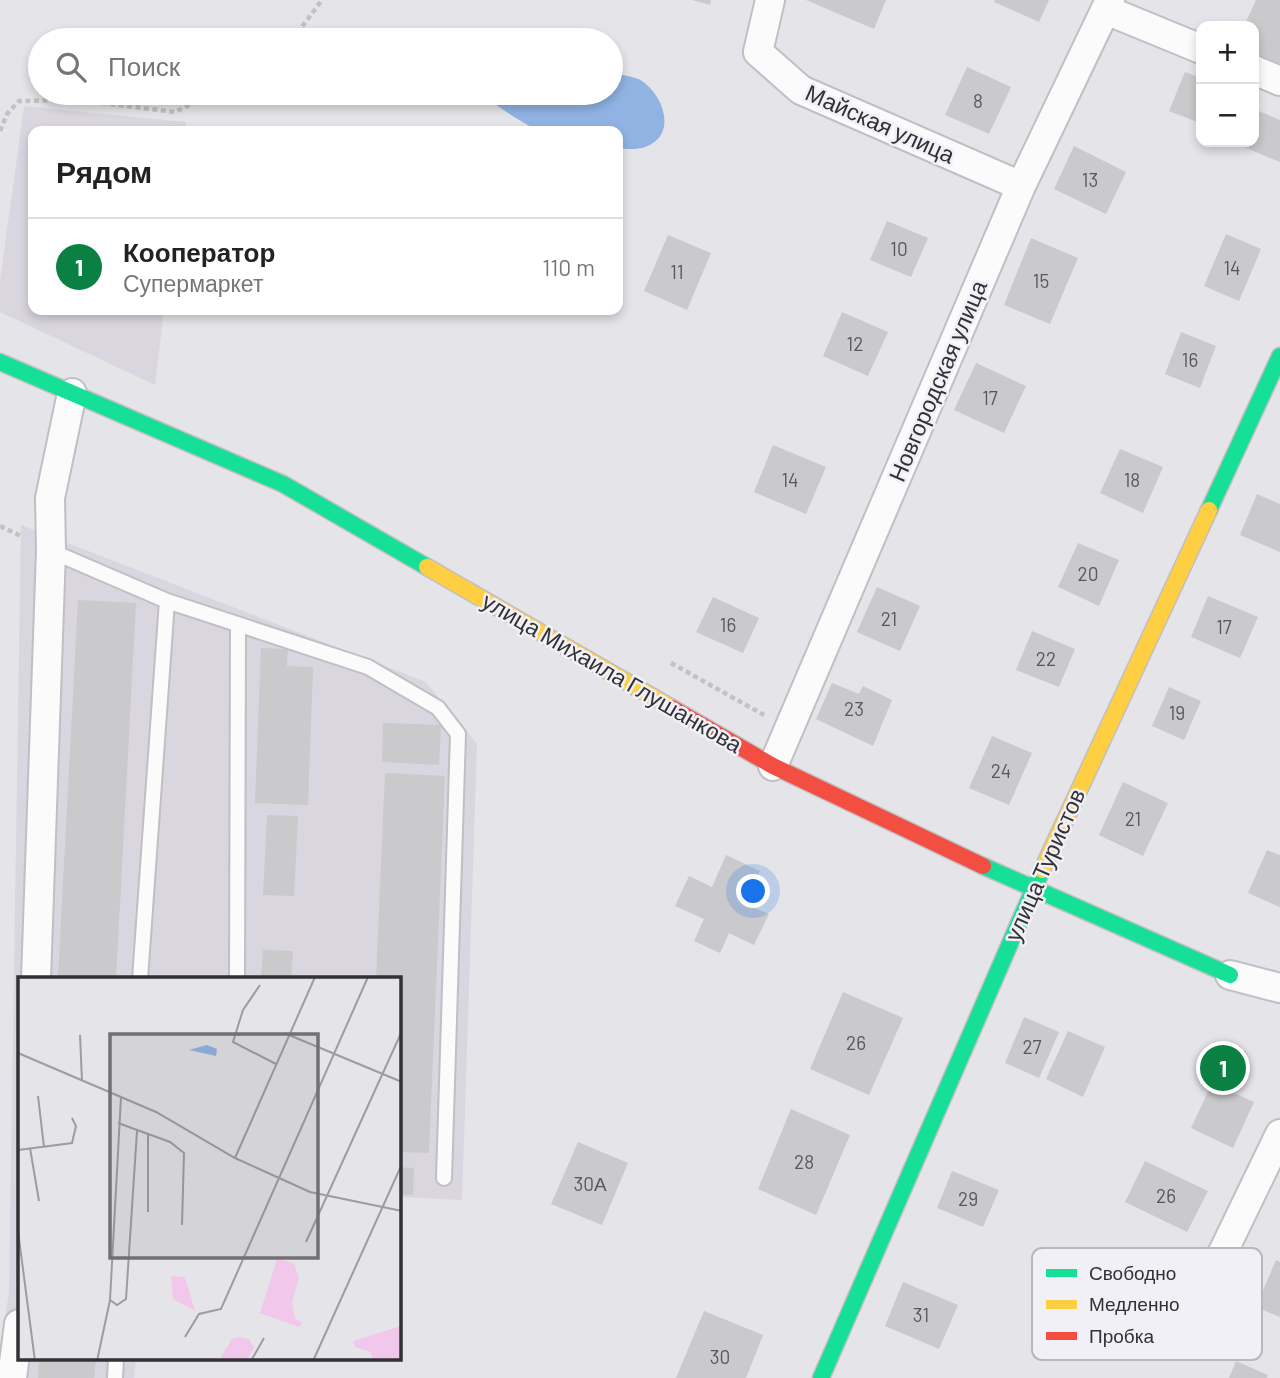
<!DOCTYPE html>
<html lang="ru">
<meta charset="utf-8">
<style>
:root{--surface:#fff;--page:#f6f6f6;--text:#222;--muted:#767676;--line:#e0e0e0;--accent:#0b8043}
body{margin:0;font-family:Barlow,sans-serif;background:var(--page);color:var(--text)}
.controls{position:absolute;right:21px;top:21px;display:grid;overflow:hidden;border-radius:14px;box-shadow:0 4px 10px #0003}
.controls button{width:63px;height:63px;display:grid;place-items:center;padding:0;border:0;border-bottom:2px solid var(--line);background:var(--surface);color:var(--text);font:35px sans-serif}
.you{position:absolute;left:754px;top:892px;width:24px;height:24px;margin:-18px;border:5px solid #fff;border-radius:50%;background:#1a73e8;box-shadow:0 0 0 10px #1a73e833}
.badge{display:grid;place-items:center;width:46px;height:46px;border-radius:50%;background:var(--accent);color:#fff;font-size:23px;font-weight:700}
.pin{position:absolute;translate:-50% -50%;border:4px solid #fff;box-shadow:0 2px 7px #0006}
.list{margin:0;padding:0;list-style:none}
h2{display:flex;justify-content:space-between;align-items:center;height:91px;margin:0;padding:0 28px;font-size:30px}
h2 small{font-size:23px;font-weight:400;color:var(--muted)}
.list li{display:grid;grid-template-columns:46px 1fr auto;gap:21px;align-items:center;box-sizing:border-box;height:98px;padding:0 28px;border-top:2px solid var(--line)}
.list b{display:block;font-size:26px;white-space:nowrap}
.list p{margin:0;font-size:23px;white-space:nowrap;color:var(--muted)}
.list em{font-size:23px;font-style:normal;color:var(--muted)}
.icon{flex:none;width:38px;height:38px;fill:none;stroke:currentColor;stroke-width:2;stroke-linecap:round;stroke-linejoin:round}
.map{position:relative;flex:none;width:1280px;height:1378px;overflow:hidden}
.search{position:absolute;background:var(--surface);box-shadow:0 4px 10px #0003;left:28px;top:28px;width:595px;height:77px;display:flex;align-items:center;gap:18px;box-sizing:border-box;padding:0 24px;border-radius:38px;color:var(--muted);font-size:26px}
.panel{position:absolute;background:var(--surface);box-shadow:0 4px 10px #0003;left:28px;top:126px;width:595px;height:189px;border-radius:14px}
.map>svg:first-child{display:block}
</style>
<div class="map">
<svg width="1280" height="1378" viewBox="0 0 1280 1378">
<rect width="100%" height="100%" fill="#e5e4e8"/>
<path fill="#d9d6e0" d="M 24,106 L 186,122 L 185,131 L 33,131 L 33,310 L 164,310 L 155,385 L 0,312 L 0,281 Z
M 21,525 L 426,682 L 477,744 L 462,1200 L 399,1197 L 399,979 L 19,979 L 19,1359 L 136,1359 L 134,1378 L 0,1378 L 0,1357 L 9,1291 Z"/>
<path fill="#90b3e4" d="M 611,73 C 621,75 634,76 642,81 C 665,97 677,136 645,147 C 637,150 626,149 618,148 L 618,131 C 593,131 565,135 541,131 C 534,130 496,106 490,100 L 489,93 L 611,93 Z"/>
<path fill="#cac9cc" d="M 692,0 L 711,0 L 710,5 Z
M 806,0 L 886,0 L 874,29 Z
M 995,0 L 1049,0 L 1039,22 L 994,2 Z
M 1256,0 L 1280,0 L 1280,63 L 1276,70 L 1254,60 L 1254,26 L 1244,26 Z
M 967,67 L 1011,87 L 989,134 L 945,115 Z
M 1185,72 L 1201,78 L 1200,123 L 1169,111 Z
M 1254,109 L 1280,120 L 1280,162 L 1232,142 L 1254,142 Z
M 1074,146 L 1126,172 L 1106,214 L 1054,189 Z
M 887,221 L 928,238 L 911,277 L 870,260 Z
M 1226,234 L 1261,249 L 1239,301 L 1204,286 Z
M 668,235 L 711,253 L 687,310 L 644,291 Z
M 1031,238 L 1078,258 L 1050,324 L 1004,305 Z
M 842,312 L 888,332 L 868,376 L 823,356 Z
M 1181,332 L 1216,346 L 1200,388 L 1165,374 Z
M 976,363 L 1026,386 L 1004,433 L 954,410 Z
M 773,445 L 826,467 L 806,514 L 754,492 Z
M 1120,449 L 1163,467 L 1143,513 L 1100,493 Z
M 1257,494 L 1280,504 L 1280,552 L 1240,535 Z
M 1078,543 L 1119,560 L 1099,606 L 1058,587 Z
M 877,587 L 920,606 L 900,651 L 857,632 Z
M 1208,596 L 1258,617 L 1240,658 L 1191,637 Z
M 713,597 L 759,618 L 743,653 L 696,632 Z
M 78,600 L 136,603 L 116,979 L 58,977 Z
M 1032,631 L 1075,649 L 1059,687 L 1016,670 Z
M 261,648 L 288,649 L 287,666 L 313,667 L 308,805 L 255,803 Z
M 832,683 L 859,694 L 863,686 L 892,700 L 873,746 L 816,719 Z
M 1169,687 L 1201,701 L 1184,740 L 1152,726 Z
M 383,723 L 441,725 L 439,765 L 382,762 Z
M 992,736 L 1032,753 L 1009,805 L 969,788 Z
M 385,773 L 445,776 L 429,1153 L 399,1152 L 399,979 L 376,979 Z
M 1123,782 L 1168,803 L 1143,856 L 1099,835 Z
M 267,815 L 298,816 L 294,896 L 263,895 Z
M 1267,850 L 1280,855 L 1280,907 L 1248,893 Z
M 726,855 L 760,871 L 745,904 L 769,914 L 754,945 L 729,933 L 720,953 L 694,941 L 704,919 L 675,906 L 689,876 L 712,887 Z
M 263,950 L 293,951 L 291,979 L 261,979 Z
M 843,992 L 903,1018 L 869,1095 L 810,1069 Z
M 1024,1017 L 1059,1032 L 1039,1078 L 1005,1063 Z
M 1068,1031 L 1105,1047 L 1083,1097 L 1046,1079 Z
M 1246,1051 L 1248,1063 L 1235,1065 L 1233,1053 Z
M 1212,1083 L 1254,1102 L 1233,1148 L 1191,1128 Z
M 791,1109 L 850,1135 L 816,1215 L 758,1189 Z
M 578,1142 L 628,1163 L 602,1225 L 551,1204 Z
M 1145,1161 L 1208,1191 L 1187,1232 L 1125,1202 Z
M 399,1167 L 414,1168 L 413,1195 L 399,1195 Z
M 952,1171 L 999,1190 L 983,1227 L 937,1208 Z
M 1276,1260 L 1280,1262 L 1280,1317 L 1256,1307 Z
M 903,1282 L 958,1305 L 939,1349 L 885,1326 Z
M 704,1311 L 763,1335 L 746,1378 L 676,1378 Z
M 39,1359 L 96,1359 L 94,1378 L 38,1378 Z
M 1236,1361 L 1268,1375 L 1267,1378 L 1229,1378 Z"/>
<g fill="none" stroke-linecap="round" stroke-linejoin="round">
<g stroke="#c0bfc3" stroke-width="18">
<path id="lane" d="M 51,551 L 167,601 L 368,667 L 438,708 L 458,734 L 444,1178
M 140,979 L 167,601
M 237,979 L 238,625
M 115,1378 L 116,1359"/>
</g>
<g stroke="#c0bfc3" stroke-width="32">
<path id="street" d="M 770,0 L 758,52 L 801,90 L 1021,186
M 1106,10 L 1201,49
M 1254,70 L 1280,81
M 773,766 L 1021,186 L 1110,0
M 1230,975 L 1280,988
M 36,979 L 51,551 L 50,498 L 72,393
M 1209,1281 L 1280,1134
M 12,1378 L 19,1324"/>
</g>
<g stroke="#c0bfc3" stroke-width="19">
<path id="fast" d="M 0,362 L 283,484 L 427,567
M 1209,510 L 1280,356
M 983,866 L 1230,975
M 821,1378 L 1042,870"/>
</g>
<g stroke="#c0bfc3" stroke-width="19">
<path id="slow" d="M 427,567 L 672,708
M 1042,870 L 1209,510"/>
</g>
<g stroke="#c0bfc3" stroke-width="19">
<path id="jam" d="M 672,708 L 773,766 L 983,866"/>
</g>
<path stroke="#c2c2c4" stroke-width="4.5" stroke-dasharray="5 3.5" stroke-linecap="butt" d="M 292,40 L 322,0
M 0,131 L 7,114 L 19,101 L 77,100 L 175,112 L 214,93
M 0,526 L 21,536
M 671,663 L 764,715"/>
<use href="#lane" stroke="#fbfbfc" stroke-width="14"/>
<use href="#street" stroke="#fbfbfc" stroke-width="28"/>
<use href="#fast" stroke="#16e098" stroke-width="16"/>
<use href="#slow" stroke="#ffcf43" stroke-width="16"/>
<use href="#jam" stroke="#f24e42" stroke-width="16"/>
</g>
<g text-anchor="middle" stroke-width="5" stroke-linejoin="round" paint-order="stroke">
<g font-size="19" fill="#58575a">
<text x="978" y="108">8</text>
<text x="1090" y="187">13</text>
<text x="899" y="256">10</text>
<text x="1232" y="275">14</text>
<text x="677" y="279">11</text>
<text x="1041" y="288">15</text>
<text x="855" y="351">12</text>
<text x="1190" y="367">16</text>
<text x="990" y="405">17</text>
<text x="790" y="487">14</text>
<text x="1132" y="487">18</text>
<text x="1088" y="581">20</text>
<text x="889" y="626">21</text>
<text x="728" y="632">16</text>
<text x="1224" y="634">17</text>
<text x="1046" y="666">22</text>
<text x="854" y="716">23</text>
<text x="1177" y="720">19</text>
<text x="1001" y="778">24</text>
<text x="1133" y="826">21</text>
<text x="856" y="1050">26</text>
<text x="1032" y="1054">27</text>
<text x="804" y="1169">28</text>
<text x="590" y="1191">30А</text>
<text x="1166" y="1203">26</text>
<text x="968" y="1206">29</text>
<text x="921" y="1322">31</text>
<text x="720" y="1364">30</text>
</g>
<g font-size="23" fill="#323134" stroke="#f1f0f7">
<text transform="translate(880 124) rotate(24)" y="8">Майская улица</text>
<text transform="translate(938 381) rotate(-67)" y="8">Новгородская улица</text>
<text transform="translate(612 673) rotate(30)" y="8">улица Михаила Глушанкова</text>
<text transform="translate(1045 865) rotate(-66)" y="8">улица Туристов</text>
</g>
</g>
<g transform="translate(18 977)">
<rect width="383" height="383" fill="#e5e4e8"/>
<path d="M 259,282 L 276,286 L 281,301 L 274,325 L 277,341 L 284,346 L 281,350 L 242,336 ZM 153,299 L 167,300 L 177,334 L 155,322 ZM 383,349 L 383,383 L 354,383 L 353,375 L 337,370 L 335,364 ZM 221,360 L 231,362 L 236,371 L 229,383 L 201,383 L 214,362 Z" fill="#f1c8eb"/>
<path d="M 189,68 L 199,72 L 198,79 L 171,73 Z" fill="#90b3e4"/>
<path fill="none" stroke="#9d9ca0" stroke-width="2" d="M 0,5 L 0,45M 242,8 L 225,33 L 215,65 L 258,87M 62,58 L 64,104M 271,58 L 384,105M 0,76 L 138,135 L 217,181 L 292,215 L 384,234M 20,119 L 26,170M 100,146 L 152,165 L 166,176 L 164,248M 12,171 L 21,224M 0,173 L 54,166 L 58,149 L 54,141M 217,181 L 297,0M 130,235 L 130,158M 0,254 L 17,384M 288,265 L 384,54M 92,323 L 99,328 L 108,322 L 119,154M 167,360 L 181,337 L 203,332 L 350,0M 79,384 L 92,323 L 103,120M 233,384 L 246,361M 295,384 L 384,187"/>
<path fill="#717073" fill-opacity="0.15" stroke="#717073" stroke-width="3.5" d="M 92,57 L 300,57 L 300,281 L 92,281 Z"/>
<rect width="383" height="383" fill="none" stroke="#323134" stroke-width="3.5"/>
</g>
<rect x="1032" y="1248" width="230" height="112" rx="10" fill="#f1f0f7" stroke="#b8b7bc" stroke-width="2"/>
<rect x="1046" y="1269" width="31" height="8" fill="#16e098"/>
<rect x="1046" y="1300" width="31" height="9" fill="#ffcf43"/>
<rect x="1046" y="1332" width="31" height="8" fill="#f24e42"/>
<g font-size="19" fill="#323134">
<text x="1089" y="1280">Свободно</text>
<text x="1089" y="1311">Медленно</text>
<text x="1089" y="1343">Пробка</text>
</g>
</svg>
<div class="controls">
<button>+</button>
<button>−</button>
</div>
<div class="you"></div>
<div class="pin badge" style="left:1223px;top:1068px">1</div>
<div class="search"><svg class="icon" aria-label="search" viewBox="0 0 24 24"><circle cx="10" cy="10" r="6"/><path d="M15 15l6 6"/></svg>Поиск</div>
<section class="panel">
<h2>Рядом<small></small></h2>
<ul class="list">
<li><span class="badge">1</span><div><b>Кооператор</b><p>Супермаркет</p></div><em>110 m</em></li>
</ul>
</section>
</div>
